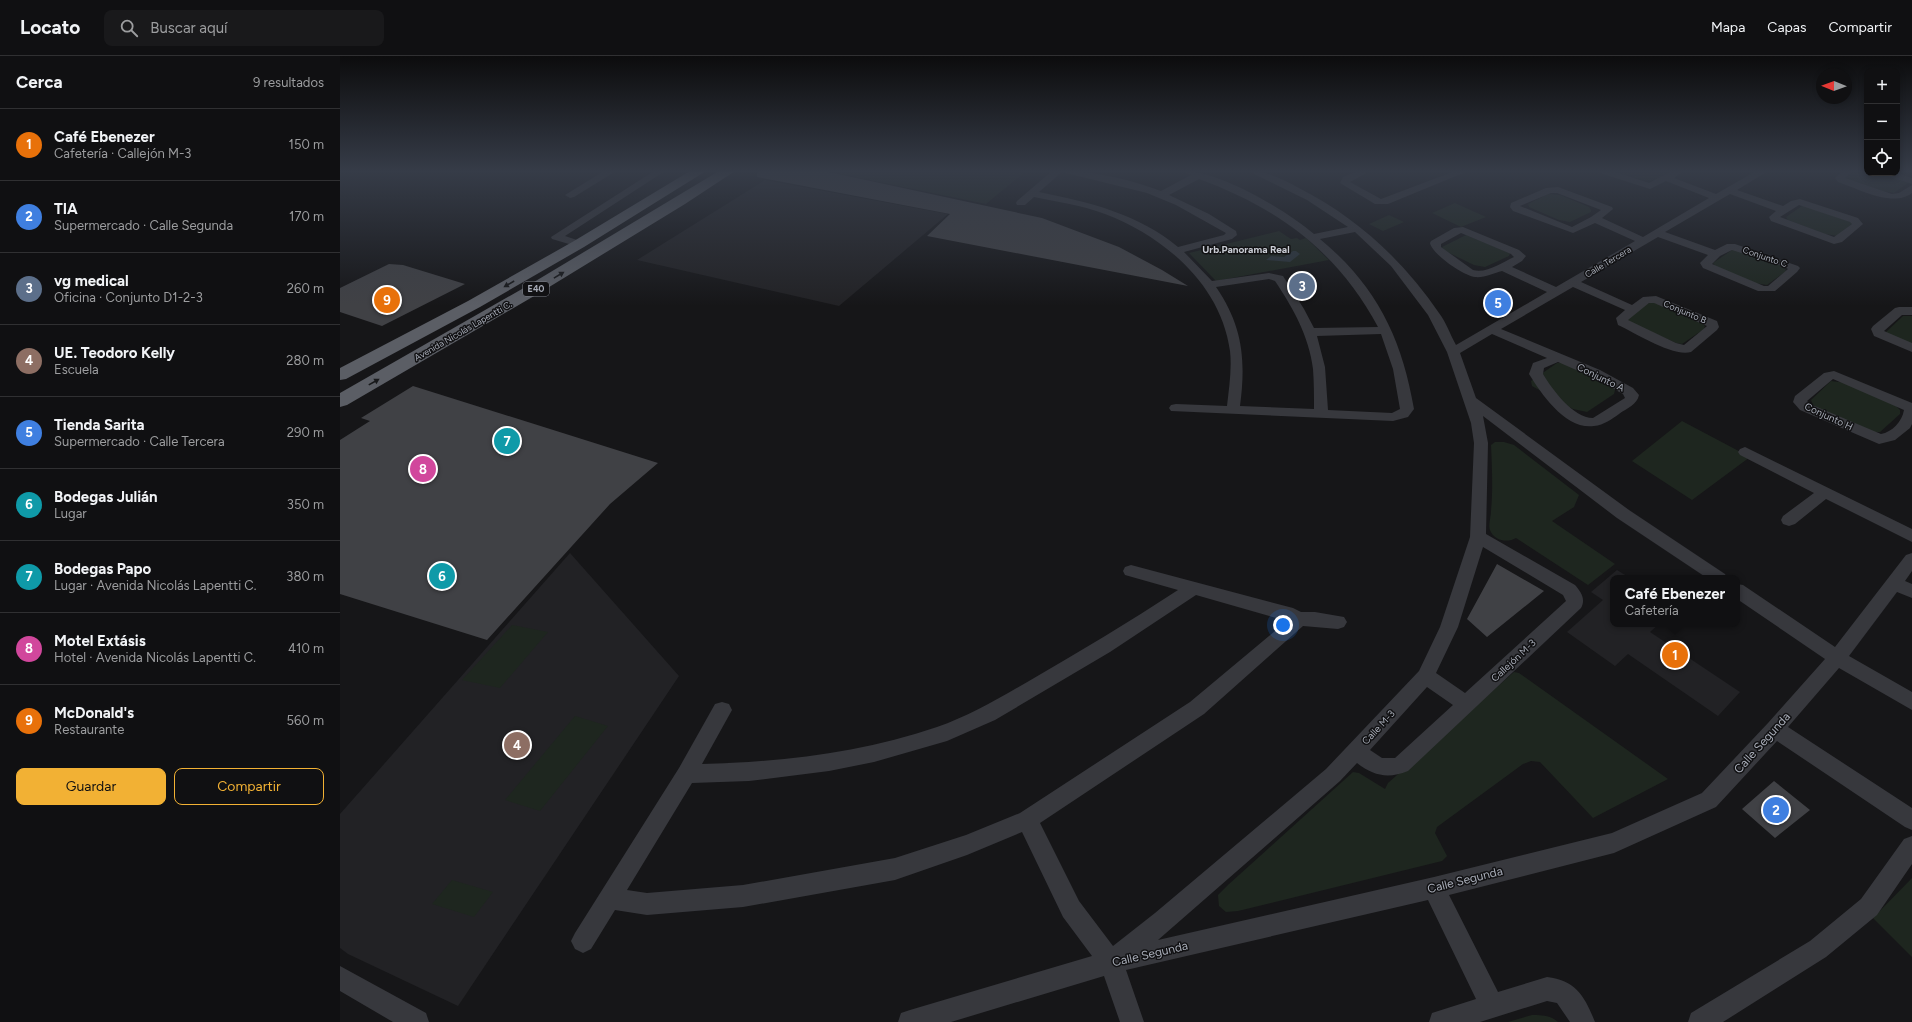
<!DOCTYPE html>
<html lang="es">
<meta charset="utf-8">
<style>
:root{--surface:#101012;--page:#19191b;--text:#f1f3f6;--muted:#9c9d9f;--line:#303032;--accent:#f2b134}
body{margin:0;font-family:Figtree,sans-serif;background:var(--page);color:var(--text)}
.controls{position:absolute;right:12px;top:12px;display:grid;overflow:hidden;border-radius:8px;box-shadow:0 2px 6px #0003}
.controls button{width:36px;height:36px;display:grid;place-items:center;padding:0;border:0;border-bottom:1px solid var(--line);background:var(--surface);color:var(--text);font:20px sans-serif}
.compass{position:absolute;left:1476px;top:12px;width:36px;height:36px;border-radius:50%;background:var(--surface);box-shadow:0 2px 6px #0003;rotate:271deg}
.you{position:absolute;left:943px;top:569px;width:14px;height:14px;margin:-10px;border:3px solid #fff;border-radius:50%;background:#1a73e8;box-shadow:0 0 0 6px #1a73e833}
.badge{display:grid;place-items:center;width:26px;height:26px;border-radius:50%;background:var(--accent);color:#fff;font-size:13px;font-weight:700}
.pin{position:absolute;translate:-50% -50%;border:2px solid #fff;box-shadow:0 1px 4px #0006}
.popup{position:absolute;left:1270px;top:519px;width:130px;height:52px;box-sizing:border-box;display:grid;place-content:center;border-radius:8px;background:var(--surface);filter:drop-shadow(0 1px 3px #0005);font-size:13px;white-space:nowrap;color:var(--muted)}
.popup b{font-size:15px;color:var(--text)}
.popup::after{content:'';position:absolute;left:50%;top:100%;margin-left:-8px;border:8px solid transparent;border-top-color:var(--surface)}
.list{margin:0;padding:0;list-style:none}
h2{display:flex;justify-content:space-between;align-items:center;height:52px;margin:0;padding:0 16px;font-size:17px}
h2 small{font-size:13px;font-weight:400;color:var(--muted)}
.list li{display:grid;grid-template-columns:26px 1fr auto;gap:12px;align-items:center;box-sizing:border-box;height:72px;padding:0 16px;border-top:1px solid var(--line)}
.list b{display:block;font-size:15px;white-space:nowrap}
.list p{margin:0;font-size:13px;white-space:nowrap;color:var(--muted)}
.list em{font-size:13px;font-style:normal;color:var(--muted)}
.actions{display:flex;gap:8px;padding:12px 16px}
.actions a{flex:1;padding:9px 0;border:1px solid var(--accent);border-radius:8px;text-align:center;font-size:14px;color:var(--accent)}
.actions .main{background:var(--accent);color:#111}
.icon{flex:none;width:22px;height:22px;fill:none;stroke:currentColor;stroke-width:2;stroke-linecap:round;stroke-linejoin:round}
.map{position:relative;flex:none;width:1572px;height:966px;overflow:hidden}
header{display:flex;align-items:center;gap:24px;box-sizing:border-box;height:56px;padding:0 20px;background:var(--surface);border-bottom:1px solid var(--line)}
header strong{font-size:19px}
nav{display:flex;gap:22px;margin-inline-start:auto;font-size:14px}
.search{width:280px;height:36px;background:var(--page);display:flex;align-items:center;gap:10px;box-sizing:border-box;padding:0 14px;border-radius:8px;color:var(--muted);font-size:15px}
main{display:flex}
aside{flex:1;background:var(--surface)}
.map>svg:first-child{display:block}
</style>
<header>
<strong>Locato</strong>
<div class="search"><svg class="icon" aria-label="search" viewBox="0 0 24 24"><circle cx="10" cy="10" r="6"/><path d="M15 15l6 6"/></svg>Buscar aquí</div>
<nav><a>Mapa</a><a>Capas</a><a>Compartir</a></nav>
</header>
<main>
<aside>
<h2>Cerca<small>9 resultados</small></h2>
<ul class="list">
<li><span class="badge" style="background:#e8710a">1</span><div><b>Café Ebenezer</b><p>Cafetería · Callejón M-3</p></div><em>150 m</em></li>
<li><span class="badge" style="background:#3f7fe0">2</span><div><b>TIA</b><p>Supermercado · Calle Segunda</p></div><em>170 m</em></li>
<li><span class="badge" style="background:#5c6f8a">3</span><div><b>vg medical</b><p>Oficina · Conjunto D1-2-3</p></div><em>260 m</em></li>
<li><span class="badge" style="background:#8d6e63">4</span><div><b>UE. Teodoro Kelly</b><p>Escuela</p></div><em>280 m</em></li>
<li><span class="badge" style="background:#3f7fe0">5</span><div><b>Tienda Sarita</b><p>Supermercado · Calle Tercera</p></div><em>290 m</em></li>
<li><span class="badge" style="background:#0f9aa8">6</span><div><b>Bodegas Julián</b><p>Lugar</p></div><em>350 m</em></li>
<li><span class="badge" style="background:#0f9aa8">7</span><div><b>Bodegas Papo</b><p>Lugar · Avenida Nicolás Lapentti C.</p></div><em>380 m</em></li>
<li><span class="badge" style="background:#d1479c">8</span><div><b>Motel Extásis</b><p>Hotel · Avenida Nicolás Lapentti C.</p></div><em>410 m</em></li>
<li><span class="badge" style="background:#e8710a">9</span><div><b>McDonald's</b><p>Restaurante</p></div><em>560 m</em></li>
</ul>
<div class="actions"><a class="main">Guardar</a><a>Compartir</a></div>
</aside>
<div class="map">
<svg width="1572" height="966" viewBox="0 0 1572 966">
<rect width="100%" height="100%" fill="#161618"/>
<path fill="#222225" d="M 425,124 L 608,158 L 499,250 L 297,204 Z
M 230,497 L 339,620 L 118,950 L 8,898 L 0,892 L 0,758 Z
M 1277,514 L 1290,522 L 1273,522 L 1273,568 L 1319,568 L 1310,576 L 1400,636 L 1378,660 L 1288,598 L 1275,610 L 1227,576 L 1263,544 L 1251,536 Z"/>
<path fill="#1e261f" d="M 486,115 L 686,115 L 646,148 Z
M 1275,115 L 1329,115 C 1315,133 1292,121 1275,115 Z
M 1513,115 L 1546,117 L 1568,126 L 1568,127 L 1554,137 L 1543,135 L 1506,123 L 1504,121 Z
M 1208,138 L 1220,139 L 1249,151 L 1251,154 L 1251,156 L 1230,166 L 1219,164 L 1189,151 L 1188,148 Z
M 1115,147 L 1146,161 L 1121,171 L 1092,157 Z
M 1462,150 L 1466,150 L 1513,167 L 1497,180 L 1485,178 L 1448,164 L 1446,161 Z
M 1049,159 L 1064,166 L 1043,175 L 1029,168 Z
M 939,175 L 951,183 L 957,182 L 960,184 L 966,182 L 989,204 L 876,225 L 849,197 Z
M 1126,179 L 1170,197 L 1169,200 L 1145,211 L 1134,209 L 1103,194 L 1102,191 Z
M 1392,194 L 1397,194 L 1442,210 L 1446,214 L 1445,216 L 1427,229 L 1414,227 L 1375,210 L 1373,207 Z
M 1309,247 L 1315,247 L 1361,266 L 1365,270 L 1364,273 L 1342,288 L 1336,287 L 1289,266 L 1287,262 Z
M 1563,260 L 1572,260 L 1572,290 L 1550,280 L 1546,276 Z
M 1217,307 L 1223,307 L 1271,329 L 1275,334 L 1274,338 L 1247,356 L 1233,353 L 1192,330 L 1191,325 Z
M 1491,325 L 1507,327 L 1554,348 L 1560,354 L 1560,358 L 1540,376 L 1533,376 L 1481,354 L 1473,349 L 1471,344 Z
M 1342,365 L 1410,401 L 1352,444 L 1292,405 Z
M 1155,386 L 1164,386 L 1174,389 L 1239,439 L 1234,451 L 1212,465 L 1275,508 L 1248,529 L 1176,482 C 1168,487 1154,485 1150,474 C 1148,469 1151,461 1151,455 C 1153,434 1152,411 1151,389 Z
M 172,569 L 208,576 L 160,632 L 122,624 Z
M 1174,616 L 1179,617 L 1328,723 L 1253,762 L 1200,706 L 1191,705 L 1183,708 L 1097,771 L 1095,777 L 1107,800 L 1102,805 L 898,855 L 886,856 L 879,850 L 878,839 L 889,828 L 1013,716 L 1019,717 L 1045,733 L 1048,727 Z
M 235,660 L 268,670 L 200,755 L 165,744 Z
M 1572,822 L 1572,901 L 1533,862 Z
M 112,824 L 153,836 L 134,861 L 92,848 Z
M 1192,959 C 1201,959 1210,959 1218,966 L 1168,966 Z"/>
<path fill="#2c353c" d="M 953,195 L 956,195 L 960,198 L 950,206 L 926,204 L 931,200 L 944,201 Z"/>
<path fill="#404145" d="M 417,115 L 484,115 L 702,162 L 779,191 L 822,214 L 848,230 L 587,180 L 610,158 L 417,121 Z
M 49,208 L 63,209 L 125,228 L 42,270 L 0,256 L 0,232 Z
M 73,330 L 318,407 L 270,448 L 147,584 L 0,538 L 0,384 L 30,365 L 21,362 Z
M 1157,508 L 1204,535 L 1147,581 L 1127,563 Z
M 1434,725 L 1470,754 L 1435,782 L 1402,753 Z"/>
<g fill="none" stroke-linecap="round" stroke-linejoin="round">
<path fill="#37383d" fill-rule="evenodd" d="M 264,115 L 276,115 L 234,141 L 230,142 L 225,139 Z
M 314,115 L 325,115 L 225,180 L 243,186 L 244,188 L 243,190 L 239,191 L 212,183 L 211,181 Z
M 712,115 L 723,115 L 699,136 C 749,146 799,158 838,191 L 884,179 L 886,177 L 836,149 L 807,137 L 726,117 L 724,115 C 756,115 791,124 821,135 L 851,119 L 843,115 C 881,115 945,154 974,178 L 1008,171 L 967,144 L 908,115 C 928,115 942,123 959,132 C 1016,161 1063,204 1099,257 C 1106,266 1110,278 1116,289 L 1207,236 L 1162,215 C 1154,217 1144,222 1135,221 C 1124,220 1092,198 1090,187 L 1091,185 L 1114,172 L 1123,171 L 1179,194 L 1186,200 L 1182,205 L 1172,211 L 1216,231 L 1295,185 L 1255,167 L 1233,177 L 1173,155 L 1170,151 L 1171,147 L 1206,132 L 1218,131 L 1272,151 L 1273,153 L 1262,162 L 1303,181 L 1369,142 L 1326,125 L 1310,133 L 1260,117 L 1258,115 L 1273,115 L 1309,127 L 1332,115 L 1344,115 L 1334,122 L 1376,138 L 1416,115 L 1428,115 L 1397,134 L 1443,150 L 1451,145 L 1460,143 L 1518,162 L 1523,168 L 1502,186 L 1494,188 L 1431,165 L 1429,161 L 1436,155 L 1390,138 L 1325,176 L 1375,194 L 1387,188 L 1395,188 L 1458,210 L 1460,212 L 1457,216 L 1435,235 L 1418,235 L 1363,212 L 1360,207 L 1368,199 L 1318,181 L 1241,226 L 1292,249 L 1303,241 L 1316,240 L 1377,265 L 1379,271 L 1377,274 L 1351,296 C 1332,301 1296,277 1278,269 L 1276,262 L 1285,254 L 1233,231 L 1161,273 L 1260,314 L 1293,332 L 1299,339 C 1297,349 1287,352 1279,358 C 1272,363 1264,369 1254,370 C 1226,374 1202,339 1189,318 L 1193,307 L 1207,302 L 1152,278 L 1120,297 L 1136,342 L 1289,454 L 1385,518 L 1387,522 L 1367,522 L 1277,462 L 1143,360 L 1148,387 L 1146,478 L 1235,529 C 1241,536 1246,543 1241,552 L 1068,715 C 1048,723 1034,720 1017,707 L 1000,725 L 818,884 L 1094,821 L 1272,777 L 1362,737 L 1428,667 L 1485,603 L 1397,543 L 1397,528 L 1403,529 L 1495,591 L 1566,499 L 1572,497 L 1572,515 L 1565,525 L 1572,528 L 1572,542 L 1557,536 L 1509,600 L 1572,636 L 1572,654 L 1499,612 L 1448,671 L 1572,752 L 1572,774 L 1565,771 L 1437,685 L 1376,751 L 1274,797 L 1109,839 L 1158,936 L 1207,921 C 1236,924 1245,941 1255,966 L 1230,966 L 1217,947 L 1207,945 L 1140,966 L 1089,966 L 1092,957 L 1136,943 L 1088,844 L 786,914 L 804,966 L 780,966 L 764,920 L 611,966 L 558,966 L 561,957 L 570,954 L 752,900 L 723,861 L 682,776 L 627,799 L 555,824 L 403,851 L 307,859 L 275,854 L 251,893 L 243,897 L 235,893 L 231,885 L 235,877 L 339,712 L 375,648 L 382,646 L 389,648 L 392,654 L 362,708 C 440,706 522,697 597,671 C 629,660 659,642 689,625 C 739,596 789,566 838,534 L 785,519 L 783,515 L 785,511 L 791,509 L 953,552 L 961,556 L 975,556 L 1004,561 L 1007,566 L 1004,571 L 998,573 L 963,570 L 864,658 L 700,767 L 739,845 L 773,890 L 815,857 L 986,713 L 1079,615 L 1100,571 L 1130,481 L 1134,387 L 1131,367 L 1107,296 L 1088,259 L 1051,210 L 1015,176 L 980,183 C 1036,229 1062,282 1074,353 L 1068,361 L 1053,365 L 831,355 L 829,352 L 831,349 L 836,348 L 887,350 C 889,332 892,313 890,295 C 881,229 825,181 765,158 C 742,149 717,146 694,141 L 685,149 L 677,149 L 676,147 L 677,145 ZM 859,123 C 938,152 998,196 1038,271 L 974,272 L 964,253 L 943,220 L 929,217 L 872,225 L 844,196 L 892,183 L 897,179 L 896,175 L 869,158 L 829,139 ZM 1211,137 L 1217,137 L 1261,154 L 1251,161 L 1232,171 L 1180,150 ZM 1459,149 L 1510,166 L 1512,168 L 1494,181 L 1440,161 ZM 1121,177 L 1171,198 L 1174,201 C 1163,206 1146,218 1133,214 L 1101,191 L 1101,188 ZM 1392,194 L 1445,211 L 1448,213 L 1428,230 L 1424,230 L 1372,208 L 1380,200 ZM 929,223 L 935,225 C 953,252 969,280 973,313 C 974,326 974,340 974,353 L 900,350 C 906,305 903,270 876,231 ZM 1309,247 L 1314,247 L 1367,270 L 1344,289 L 1336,287 L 1288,264 ZM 1041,278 L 1053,313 L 1060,353 L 1052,357 L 988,354 L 985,311 L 977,280 ZM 1218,306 L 1250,320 L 1283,338 L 1285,342 L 1253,362 C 1233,362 1212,333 1203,318 L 1204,312 ZM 1143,491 L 1223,539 L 1226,545 L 1125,637 L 1096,617 L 1118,571 ZM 856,539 L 947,565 L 850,646 L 680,757 L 626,779 L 555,802 L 403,829 L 307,837 L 287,834 L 352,727 L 409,725 L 489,715 L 534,706 L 607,685 L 655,664 L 770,596 ZM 1087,631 L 1113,649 L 1055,702 L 1042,702 L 1030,694 Z
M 1017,115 L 1030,115 L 1010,126 L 1041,143 L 1115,115 L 1128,115 L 1048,148 L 1035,148 L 1000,127 L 1003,121 Z
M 1502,115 L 1513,115 L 1505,122 L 1552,138 L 1559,137 L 1572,129 L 1572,137 C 1553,152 1519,133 1498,126 L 1495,122 Z
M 1542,117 L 1557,117 L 1572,122 L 1572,128 L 1544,119 Z
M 1559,251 L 1572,251 L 1572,259 L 1562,259 L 1544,275 L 1572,287 L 1572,296 L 1534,280 L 1531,273 L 1533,270 L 1555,252 Z
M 1494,315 L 1572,347 L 1572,368 L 1570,372 L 1555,384 L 1539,388 L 1460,354 L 1453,346 L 1455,340 L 1484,317 ZM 1493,323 L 1564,354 C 1562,366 1552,376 1541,378 L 1470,348 L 1467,345 Z
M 1405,391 L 1572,473 L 1572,486 L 1486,443 L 1455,468 L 1449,470 L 1443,468 L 1441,464 L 1443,460 L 1474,437 L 1400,399 L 1398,396 L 1400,393 Z
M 1572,780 L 1572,808 L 1537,859 L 1486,901 L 1383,966 L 1348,966 L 1351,957 L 1470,885 L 1521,843 L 1564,783 Z
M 0,910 L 86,957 L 89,966 L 53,966 L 0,935 Z"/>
<path fill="#5b5e65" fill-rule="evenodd" d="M 350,115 L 366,115 L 244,191 L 140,251 L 6,323 L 0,324 L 0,312 L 128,245 L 234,185 Z
M 379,115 L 395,115 L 345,148 L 201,236 L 7,349 L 0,351 L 0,337 L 189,229 Z"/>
</g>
<defs><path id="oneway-solid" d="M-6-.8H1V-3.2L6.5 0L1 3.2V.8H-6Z"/></defs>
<g fill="#18191b">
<use href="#oneway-solid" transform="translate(219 219) rotate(-31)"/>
<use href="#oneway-solid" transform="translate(169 228) rotate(150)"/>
<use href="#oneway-solid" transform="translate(34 326) rotate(-29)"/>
</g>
<linearGradient id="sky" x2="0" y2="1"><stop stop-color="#0c0c0d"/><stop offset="0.46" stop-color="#363c48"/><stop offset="1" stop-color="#363c48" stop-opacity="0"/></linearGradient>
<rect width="1572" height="250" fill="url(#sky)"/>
<g text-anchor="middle" stroke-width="3" stroke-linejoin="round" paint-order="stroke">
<g font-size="9" fill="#a8adb8" stroke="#111113">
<text transform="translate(1425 201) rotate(19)" y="3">Conjunto C</text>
<text transform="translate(1268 206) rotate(-31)" y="3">Calle Tercera</text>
<text transform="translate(1345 256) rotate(23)" y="3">Conjunto B</text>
<text transform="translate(123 275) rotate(-30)" y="3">Avenida Nicolás Lapentti C.</text>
</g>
<rect fill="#111113" stroke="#7b7e86" stroke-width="1" x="183" y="226" width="26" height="14" rx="3"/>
<g font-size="9" font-weight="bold" fill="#a8adb8">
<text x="196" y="236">E40</text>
</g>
<g font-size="10" font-weight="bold" fill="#c9ccd4" stroke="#111113">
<text x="906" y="197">Urb.Panorama Real</text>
</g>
<g font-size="10" fill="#a8adb8" stroke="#111113">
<text transform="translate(1261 321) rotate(26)" y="4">Conjunto A</text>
<text transform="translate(1489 360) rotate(25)" y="4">Conjunto H</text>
<text transform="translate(1173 604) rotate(-43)" y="4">Callejón M-3</text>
<text transform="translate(1038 671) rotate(-47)" y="4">Calle M-3</text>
</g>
<g font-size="12" fill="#a8adb8" stroke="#111113">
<text transform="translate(1422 687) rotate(-48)" y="4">Calle Segunda</text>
<text transform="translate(1125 824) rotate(-14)" y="4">Calle Segunda</text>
<text transform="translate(810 898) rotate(-13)" y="4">Calle Segunda</text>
</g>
</g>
</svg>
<div class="controls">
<button>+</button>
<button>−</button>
<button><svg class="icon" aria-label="locate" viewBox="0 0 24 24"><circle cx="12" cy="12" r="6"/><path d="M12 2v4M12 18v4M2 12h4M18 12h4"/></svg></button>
</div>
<svg class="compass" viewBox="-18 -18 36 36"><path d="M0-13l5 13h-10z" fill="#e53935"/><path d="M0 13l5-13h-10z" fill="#9c9d9f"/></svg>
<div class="you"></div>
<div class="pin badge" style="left:1335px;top:599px;background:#e8710a">1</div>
<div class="popup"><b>Café Ebenezer</b>Cafetería</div>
<div class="pin badge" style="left:1436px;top:754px;background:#3f7fe0">2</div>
<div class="pin badge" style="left:962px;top:230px;background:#5c6f8a">3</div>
<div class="pin badge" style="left:177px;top:689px;background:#8d6e63">4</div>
<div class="pin badge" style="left:1158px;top:247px;background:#3f7fe0">5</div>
<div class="pin badge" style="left:102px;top:520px;background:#0f9aa8">6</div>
<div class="pin badge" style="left:167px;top:385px;background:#0f9aa8">7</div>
<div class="pin badge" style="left:83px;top:413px;background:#d1479c">8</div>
<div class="pin badge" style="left:47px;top:244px;background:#e8710a">9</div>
</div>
</main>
